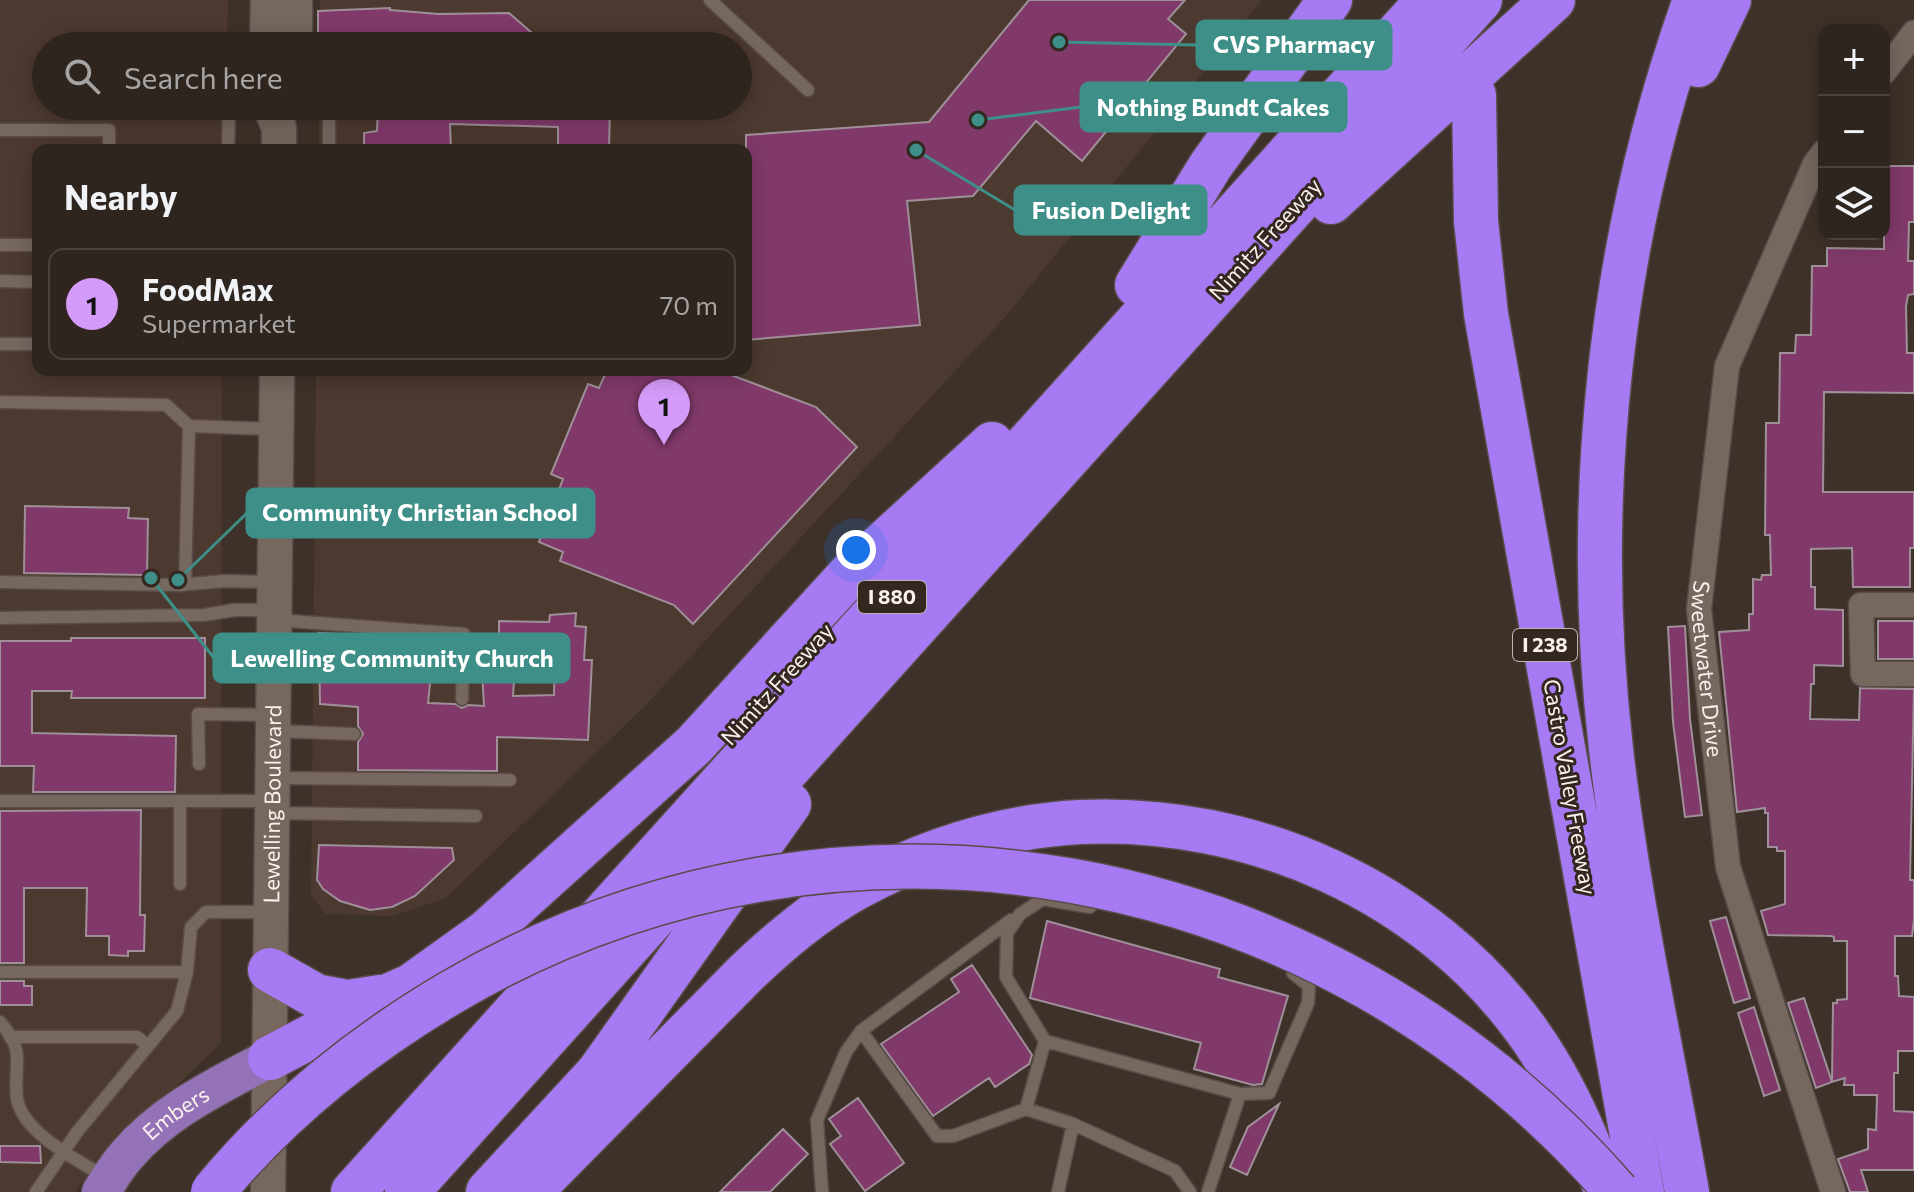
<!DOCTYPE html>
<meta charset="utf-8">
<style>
:root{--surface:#2e251f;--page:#362d28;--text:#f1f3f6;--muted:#a7a5a4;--line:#49423d;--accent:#d59bfa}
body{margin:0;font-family:Commissioner,sans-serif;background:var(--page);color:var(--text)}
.controls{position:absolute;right:24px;top:24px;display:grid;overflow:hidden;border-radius:16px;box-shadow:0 4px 20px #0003}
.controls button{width:72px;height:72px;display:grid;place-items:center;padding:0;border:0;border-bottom:2px solid var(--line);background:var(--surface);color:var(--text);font:40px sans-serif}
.you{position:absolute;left:856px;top:550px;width:28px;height:28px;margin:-20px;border:6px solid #fff;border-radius:50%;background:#1a73e8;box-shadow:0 0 0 12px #1a73e833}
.badge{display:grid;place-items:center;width:52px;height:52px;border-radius:50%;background:var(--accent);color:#111;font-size:26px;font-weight:700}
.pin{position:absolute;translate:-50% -66px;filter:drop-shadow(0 2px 4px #0008)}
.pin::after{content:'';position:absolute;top:42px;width:28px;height:24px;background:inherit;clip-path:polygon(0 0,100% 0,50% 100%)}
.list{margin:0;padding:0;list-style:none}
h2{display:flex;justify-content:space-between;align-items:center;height:104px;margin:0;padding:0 32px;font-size:34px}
h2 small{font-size:26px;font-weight:400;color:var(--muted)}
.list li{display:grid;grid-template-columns:52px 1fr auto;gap:24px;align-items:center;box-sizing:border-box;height:112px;margin:0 16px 16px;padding:0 16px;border:2px solid var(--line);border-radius:16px}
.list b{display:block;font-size:30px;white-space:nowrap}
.list p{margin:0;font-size:26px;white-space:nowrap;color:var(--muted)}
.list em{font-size:26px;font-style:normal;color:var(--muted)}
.icon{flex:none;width:44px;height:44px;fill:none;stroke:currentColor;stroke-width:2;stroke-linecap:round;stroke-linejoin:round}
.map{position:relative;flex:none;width:1914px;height:1192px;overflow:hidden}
.search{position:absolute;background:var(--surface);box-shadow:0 4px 20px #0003;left:32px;top:32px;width:720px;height:88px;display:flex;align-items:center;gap:20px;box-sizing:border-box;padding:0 28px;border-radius:44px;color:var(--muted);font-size:30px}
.panel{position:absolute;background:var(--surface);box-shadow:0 4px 20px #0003;left:32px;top:144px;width:720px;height:232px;border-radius:16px}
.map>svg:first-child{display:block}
</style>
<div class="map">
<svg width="1914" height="1192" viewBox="0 0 1914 1192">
<rect width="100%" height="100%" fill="#3e3129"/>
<path fill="#4c392f" d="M 0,0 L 228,0 L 227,46 L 46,46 L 46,106 L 226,106 L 225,150 L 38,150 L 38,370 L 222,370 L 221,1043 L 92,1168 L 75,1192 L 0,1192 Z
M 320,0 L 1262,0 L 1006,316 L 644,707 L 446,898 L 392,916 L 326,914 L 311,895 L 316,370 L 746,370 L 746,150 L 319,150 L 319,106 L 738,106 L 738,46 L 320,46 Z"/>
<path fill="#81396a" stroke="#9e8f98" stroke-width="2" fill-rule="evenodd" d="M 1029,0 L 1185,0 L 1168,19 L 1186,34 L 1082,161 L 1036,121 L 973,196 L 907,201 L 920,325 L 746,340 L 746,135 L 929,122 Z
M 390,8 L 390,10 L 439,14 L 509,13 L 547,46 L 318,46 L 318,11 Z
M 378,106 L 610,106 L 609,150 L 558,150 L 558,127 L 450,124 L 451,150 L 364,150 L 364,133 L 377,131 Z
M 1884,166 L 1914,166 L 1914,222 L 1909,222 L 1908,261 L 1914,261 L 1914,294 L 1908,295 L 1906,306 L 1907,353 L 1914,353 L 1914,393 L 1824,392 L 1823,492 L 1914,492 L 1914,548 L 1910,548 L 1910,587 L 1853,587 L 1852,548 L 1811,549 L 1811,587 L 1815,587 L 1815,609 L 1843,610 L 1843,666 L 1814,665 L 1814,684 L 1811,684 L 1810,719 L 1859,720 L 1860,688 L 1914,689 L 1910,880 L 1914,880 L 1914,920 L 1912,936 L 1895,936 L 1895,976 L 1898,976 L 1899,996 L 1914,997 L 1914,1051 L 1898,1051 L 1898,1073 L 1894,1073 L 1894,1111 L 1914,1112 L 1914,1170 L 1861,1170 L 1868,1192 L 1850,1192 L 1838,1159 L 1868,1149 L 1868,1129 L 1876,1130 L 1877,1095 L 1854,1095 L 1854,1085 L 1844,1085 L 1845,1078 L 1832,1082 L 1833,1003 L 1837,1003 L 1837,1000 L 1847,999 L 1847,941 L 1834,941 L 1834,937 L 1831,936 L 1768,935 L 1761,911 L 1785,904 L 1785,851 L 1777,851 L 1777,847 L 1768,847 L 1768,813 L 1765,813 L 1765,808 L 1737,812 L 1719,632 L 1749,630 L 1749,614 L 1753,614 L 1753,579 L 1761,580 L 1762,575 L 1771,575 L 1770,535 L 1765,535 L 1766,423 L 1779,423 L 1780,353 L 1795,353 L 1796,335 L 1811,335 L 1812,266 L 1827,266 L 1827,248 L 1884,249 Z
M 607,370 L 718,370 L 816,407 L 857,447 L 693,624 L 674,605 L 560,561 L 563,552 L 539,542 L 563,479 L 551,474 L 588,384 L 599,388 Z
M 25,506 L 129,508 L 128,518 L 148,519 L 147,575 L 24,573 Z
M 576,613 L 575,626 L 586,627 L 584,660 L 592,660 L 588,740 L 497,737 L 497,771 L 358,770 L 358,742 L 363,734 L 358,726 L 358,707 L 320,704 L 319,633 L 358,635 L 359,676 L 431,674 L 428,703 L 455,704 L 462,708 L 468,705 L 484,706 L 482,672 L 499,673 L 499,621 L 549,622 L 550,615 ZM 516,650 L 555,652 L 554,695 L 513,696 Z
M 1878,621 L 1914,621 L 1914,659 L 1878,659 Z
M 1685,626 L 1690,719 L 1702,815 L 1685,817 L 1673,722 L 1668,627 Z
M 71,638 L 205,638 L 205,698 L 71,698 L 72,691 L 32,691 L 32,733 L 176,736 L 175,792 L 33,792 L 34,766 L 0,766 L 0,641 L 71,641 Z
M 141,810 L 140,915 L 145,915 L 144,951 L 128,951 L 128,956 L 109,955 L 109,936 L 86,936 L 87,888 L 24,888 L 24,963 L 0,963 L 0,811 Z
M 319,845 L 452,848 L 454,860 L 415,896 L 392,907 L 370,910 L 340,901 L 323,889 L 317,880 Z
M 1726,917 L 1750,998 L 1734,1003 L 1710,921 Z
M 1047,921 L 1220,969 L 1218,977 L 1288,996 L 1262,1084 L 1253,1085 L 1194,1069 L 1201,1043 L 1030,998 Z
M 972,965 L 1032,1055 L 1029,1064 L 995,1087 L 989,1078 L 933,1116 L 881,1044 L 959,992 L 951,979 Z
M 0,981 L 24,981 L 24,986 L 32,986 L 32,1005 L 0,1005 Z
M 1804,998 L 1832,1082 L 1816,1088 L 1788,1003 Z
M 1754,1007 L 1780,1090 L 1764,1096 L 1738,1013 Z
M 858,1098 L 904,1163 L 865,1191 L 830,1144 L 841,1136 L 829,1119 Z
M 1279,1104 L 1247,1175 L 1230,1167 L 1248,1127 Z
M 783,1129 L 808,1154 L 770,1192 L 720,1192 Z
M 0,1146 L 40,1146 L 41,1163 L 0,1162 Z"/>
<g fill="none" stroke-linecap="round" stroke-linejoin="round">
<g stroke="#574c47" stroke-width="15">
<path id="service" d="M 710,0 L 808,90
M 0,130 L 109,130 L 109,150
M 228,150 L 229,106
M 329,150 L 329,116
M 0,245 L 38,245
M 0,281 L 38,282
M 0,344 L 38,344
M 0,402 L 166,405 L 189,426 L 273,429
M 0,582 L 178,585 L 225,581 L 273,582
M 185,585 L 189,426
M 0,618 L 204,615 L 234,610 L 271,610
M 277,620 L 464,634 L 462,699
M 276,731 L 354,734
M 199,764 L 198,714 L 270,715
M 276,778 L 510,780
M 0,801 L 269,801
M 275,813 L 476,816
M 180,884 L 180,801
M 0,972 L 187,972 L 191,927 L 206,912 L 268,912
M 0,1022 C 27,1053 13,1063 17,1098 C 22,1133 79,1161 107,1178
M 861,1031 L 937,1136 L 953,1136 L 1026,1109
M 10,1037 L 137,1037 L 148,1046
M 1045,1041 L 1006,977 L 1007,933 L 1020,914 L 1043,899 L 1090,907
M 1240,1094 L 1269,1093 L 1308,1003 L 1309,986 L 1293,973
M 36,1192 L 77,1132 L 177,1011 L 187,972
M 822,1192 L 817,1120 L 846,1052 L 861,1031 L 1011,920
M 1058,1192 L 1073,1124
M 1190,1192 L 1175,1171 L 1073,1124 L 1026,1109 L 1045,1041 L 1240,1094 L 1208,1192"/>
</g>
<g stroke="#574c47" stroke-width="27">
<g id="minor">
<path d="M 1884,72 L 1914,33"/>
<path id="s1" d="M 1824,152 L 1815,164 L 1727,366 L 1699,609 L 1728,867 L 1833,1192"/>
<path d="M 1914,605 L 1861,605 L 1863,674 L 1914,674"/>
</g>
</g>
<g stroke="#574c47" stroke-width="37">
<g id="secondary">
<path d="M 295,0 L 295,46"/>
<path d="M 267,46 L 268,0"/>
<path d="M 270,106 L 279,128 L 279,150"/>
<path id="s2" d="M 268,1192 L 277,370"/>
</g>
</g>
<g stroke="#574c47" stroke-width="41">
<g id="primary">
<path id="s3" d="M 101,1192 C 109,1180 116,1167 126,1156 C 165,1110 218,1086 270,1058"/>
</g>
</g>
<g stroke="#574c47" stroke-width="47">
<path id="motorway" d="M 1698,65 L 1729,0
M 1474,95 L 1476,221 L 1486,314 L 1642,1192
M 1331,202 L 1553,0
M 1137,285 L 1211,165 L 1330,0
M 270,970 L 316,996 L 348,1002 L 380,997
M 270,1058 L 386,997 L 411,986 L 485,933 L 694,745 L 850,574 L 992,444
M 353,1192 L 1428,0
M 407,1192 L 1480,0
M 488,1192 L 598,1073 L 789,804
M 530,1192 L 746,973 C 780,941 815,911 856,888 C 925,851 1002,826 1080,822 C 1251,814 1426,891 1527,1031 C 1560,1077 1584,1129 1603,1182
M 1687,1192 C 1661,1045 1628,897 1611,749 C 1582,499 1610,237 1695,0"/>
</g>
<use href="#service" stroke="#76675f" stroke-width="12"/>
<use href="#minor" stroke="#76675f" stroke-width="24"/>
<use href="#secondary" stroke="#76675f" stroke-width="34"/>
<use href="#primary" stroke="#9372b7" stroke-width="38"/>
<use href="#motorway" stroke="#a67af2" stroke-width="44"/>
<g stroke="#574c47" stroke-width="47" stroke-linecap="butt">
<path id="motorway-bridge" d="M 213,1192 C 279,1112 362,1045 452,992 C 840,765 1325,855 1617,1192"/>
</g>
<use href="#motorway-bridge" stroke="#a67af2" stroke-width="44"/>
</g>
<g text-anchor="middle" stroke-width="6" stroke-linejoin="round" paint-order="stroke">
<g fill="#332720" stroke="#beb4b0" stroke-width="2">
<rect x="858" y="581" width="68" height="32" rx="6"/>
<rect x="1513" y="629" width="64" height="32" rx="6"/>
</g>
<g font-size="20" font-weight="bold" fill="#faf1ed">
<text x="892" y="604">I 880</text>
<text x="1545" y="652">I 238</text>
</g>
<g font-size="22" fill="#faf1ed" stroke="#332720">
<text transform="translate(1265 239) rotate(-48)" y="8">Nimitz Freeway</text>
<text dy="8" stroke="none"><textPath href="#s1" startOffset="540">Sweetwater Drive</textPath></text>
<text transform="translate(777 684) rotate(-48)" y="8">Nimitz Freeway</text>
<text transform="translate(1570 787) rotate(80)" y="8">Castro Valley Freeway</text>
<text dy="8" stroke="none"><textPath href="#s2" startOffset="388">Lewelling Boulevard</textPath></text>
<text dy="8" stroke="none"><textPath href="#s3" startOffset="110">Embers</textPath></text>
</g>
</g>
<path fill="none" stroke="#3e8f87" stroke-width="3" d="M1059 42L1197 45M978 120L1081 107M916 150L1015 210M178 580L247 513M151 578L214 658"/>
<g fill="#3e8f87" stroke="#332720" stroke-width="3">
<circle cx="1059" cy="42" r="8"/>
<circle cx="978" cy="120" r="8"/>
<circle cx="916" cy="150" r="8"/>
<circle cx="178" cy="580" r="8"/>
<circle cx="151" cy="578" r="8"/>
</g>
<g fill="#3e8f87" stroke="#3e8f87" stroke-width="3">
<rect x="1197" y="21" width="194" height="48" rx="8"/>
<rect x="1081" y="83" width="265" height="48" rx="8"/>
<rect x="1015" y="186" width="191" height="48" rx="8"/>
<rect x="247" y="489" width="347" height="48" rx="8"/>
<rect x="214" y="634" width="355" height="48" rx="8"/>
</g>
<g font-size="24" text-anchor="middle" font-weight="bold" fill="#fff">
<text x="1294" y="53">CVS Pharmacy</text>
<text x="1213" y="116">Nothing Bundt Cakes</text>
<text x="1111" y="219">Fusion Delight</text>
<text x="420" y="521">Community Christian School</text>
<text x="392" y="667">Lewelling Community Church</text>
</g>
</svg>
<div class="controls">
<button>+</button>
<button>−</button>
<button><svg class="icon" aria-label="layers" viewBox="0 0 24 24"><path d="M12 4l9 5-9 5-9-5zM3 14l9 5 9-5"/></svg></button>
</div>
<div class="you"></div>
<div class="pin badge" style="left:664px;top:445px">1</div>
<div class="search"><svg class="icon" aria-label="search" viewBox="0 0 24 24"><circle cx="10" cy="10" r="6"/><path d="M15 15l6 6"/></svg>Search here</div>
<section class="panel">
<h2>Nearby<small></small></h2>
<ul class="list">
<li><span class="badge">1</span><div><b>FoodMax</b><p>Supermarket</p></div><em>70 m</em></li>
</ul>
</section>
</div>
